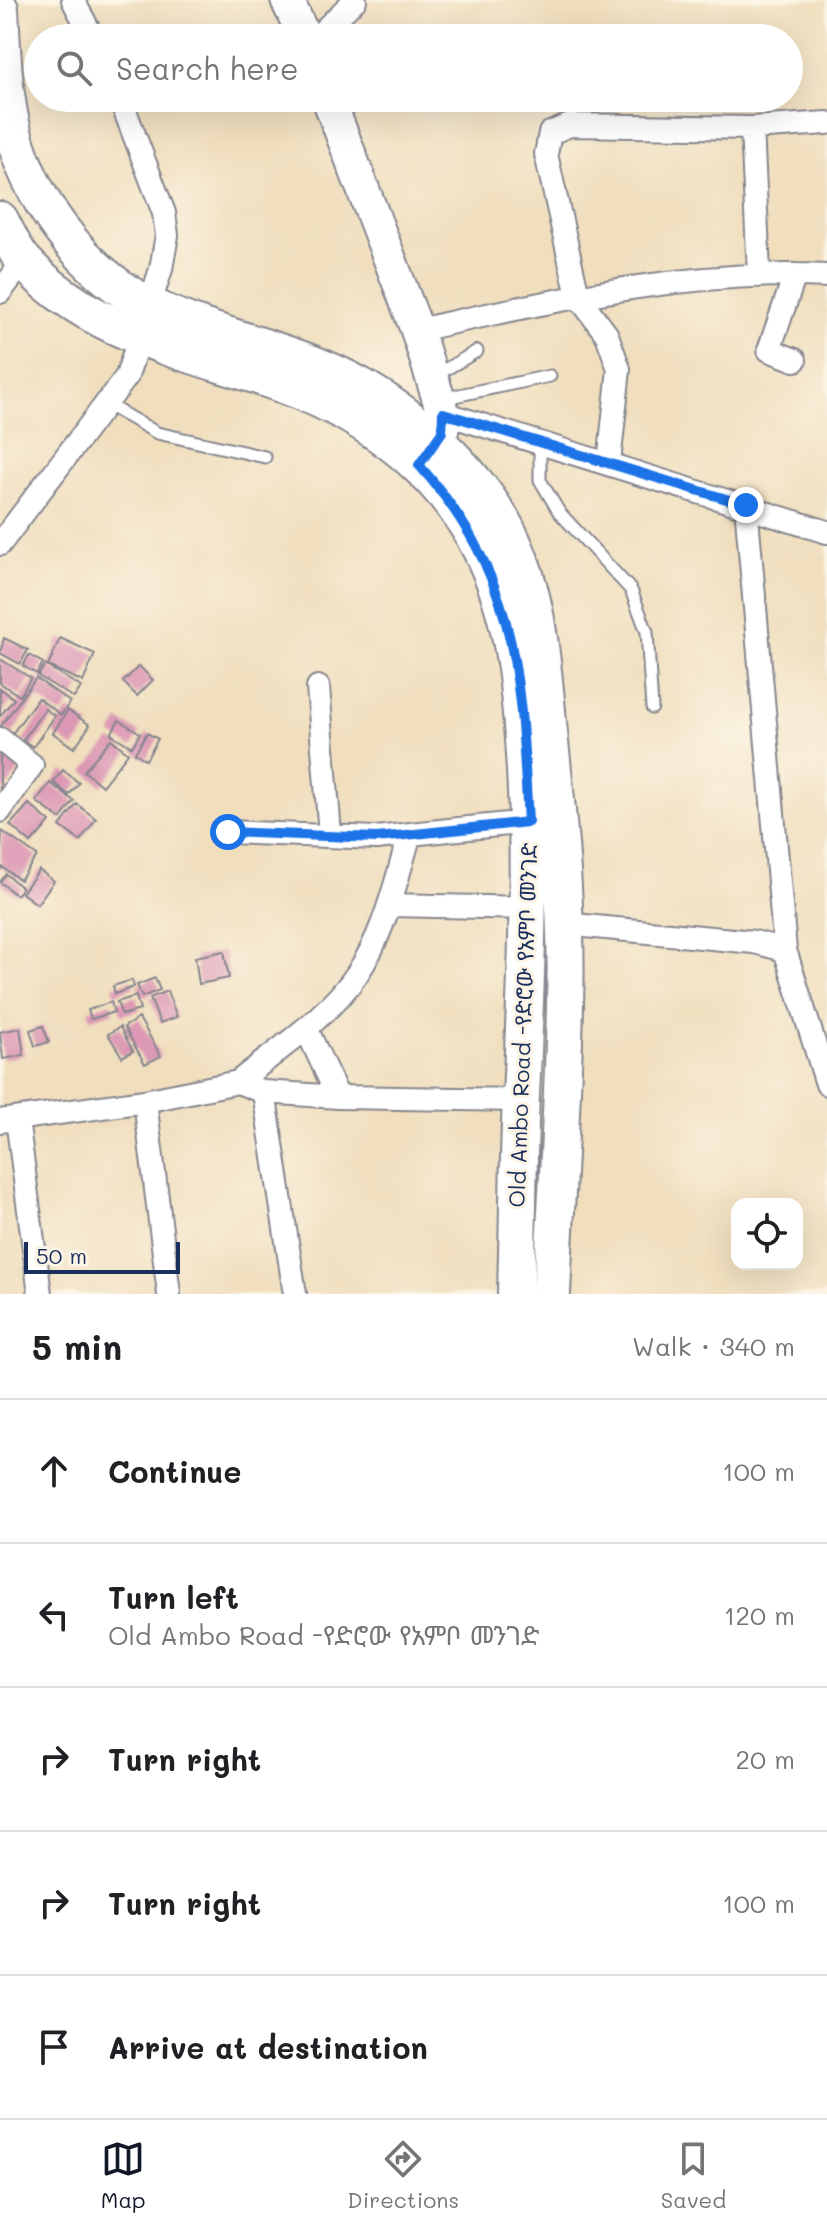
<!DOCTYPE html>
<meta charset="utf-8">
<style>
:root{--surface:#fff;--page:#f6f6f6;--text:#202124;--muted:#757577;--line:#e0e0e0;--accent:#111827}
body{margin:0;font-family:Mali,"Noto Sans Ethiopic",sans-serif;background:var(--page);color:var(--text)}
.controls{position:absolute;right:24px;bottom:24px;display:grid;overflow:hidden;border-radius:16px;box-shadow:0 8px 32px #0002}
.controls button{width:72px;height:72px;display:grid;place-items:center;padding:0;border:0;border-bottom:2px solid var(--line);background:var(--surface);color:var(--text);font:40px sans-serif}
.scale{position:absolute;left:24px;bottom:20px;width:156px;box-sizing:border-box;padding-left:8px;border:4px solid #1b2f5e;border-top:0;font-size:22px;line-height:28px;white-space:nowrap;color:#1b2f5e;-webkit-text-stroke:6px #fcf5e5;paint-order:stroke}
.stop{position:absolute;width:24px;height:24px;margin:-18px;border:6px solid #1a73e8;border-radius:50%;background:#fff}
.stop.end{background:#1a73e8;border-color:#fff;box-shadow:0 2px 8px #0008}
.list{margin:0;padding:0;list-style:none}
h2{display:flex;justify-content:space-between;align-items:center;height:104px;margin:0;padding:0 32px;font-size:34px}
h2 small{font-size:26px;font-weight:400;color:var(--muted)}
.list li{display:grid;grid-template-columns:52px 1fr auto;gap:24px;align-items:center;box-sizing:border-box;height:144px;padding:0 32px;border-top:2px solid var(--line)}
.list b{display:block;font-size:30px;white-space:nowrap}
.list p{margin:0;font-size:26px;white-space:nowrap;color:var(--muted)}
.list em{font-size:26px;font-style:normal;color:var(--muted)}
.icon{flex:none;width:44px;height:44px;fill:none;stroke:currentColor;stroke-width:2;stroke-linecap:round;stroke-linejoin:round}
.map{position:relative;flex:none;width:827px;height:1294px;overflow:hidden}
.search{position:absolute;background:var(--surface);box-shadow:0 8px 32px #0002;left:24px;right:24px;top:24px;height:88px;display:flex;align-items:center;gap:20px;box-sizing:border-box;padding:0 28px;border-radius:44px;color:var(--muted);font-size:30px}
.sheet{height:824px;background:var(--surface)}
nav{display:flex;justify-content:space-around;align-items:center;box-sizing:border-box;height:112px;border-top:2px solid var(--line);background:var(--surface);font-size:22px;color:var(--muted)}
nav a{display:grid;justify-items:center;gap:4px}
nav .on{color:var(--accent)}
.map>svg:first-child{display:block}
</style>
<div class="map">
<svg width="827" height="1294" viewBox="0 0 827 1294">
<rect width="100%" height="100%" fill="#fcf5e5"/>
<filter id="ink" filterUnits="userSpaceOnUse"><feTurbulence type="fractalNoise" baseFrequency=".0125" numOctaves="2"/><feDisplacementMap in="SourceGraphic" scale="16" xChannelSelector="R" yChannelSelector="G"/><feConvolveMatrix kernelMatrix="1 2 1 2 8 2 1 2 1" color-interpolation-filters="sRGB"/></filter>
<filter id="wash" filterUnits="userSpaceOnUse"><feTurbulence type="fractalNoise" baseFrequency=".006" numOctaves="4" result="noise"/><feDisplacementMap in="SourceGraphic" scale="32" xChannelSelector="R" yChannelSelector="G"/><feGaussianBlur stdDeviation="1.8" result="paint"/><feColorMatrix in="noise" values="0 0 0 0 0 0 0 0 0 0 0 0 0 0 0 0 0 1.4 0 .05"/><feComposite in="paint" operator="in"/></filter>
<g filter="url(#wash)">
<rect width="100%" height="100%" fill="#f0debd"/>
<g id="blocks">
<path fill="#dc97b4" d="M 4,638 L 28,650 L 20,664 L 0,653 Z
M 60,638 L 95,654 L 83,682 L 48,666 Z
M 29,655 L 43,663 L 37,674 L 23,666 Z
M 0,659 L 31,678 L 20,696 L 0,683 Z
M 45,665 L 81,687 L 74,698 L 38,676 Z
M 139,666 L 153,680 L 137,696 L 123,682 Z
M 36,678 L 70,702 L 61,715 L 38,698 L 12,734 L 1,726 Z
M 0,688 L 14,699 L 0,716 Z
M 45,709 L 55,716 L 33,747 L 23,740 Z
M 68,710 L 90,725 L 74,748 L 53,733 Z
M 119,720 L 140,733 L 132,747 L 111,734 Z
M 147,733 L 158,739 L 146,760 L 135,753 Z
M 111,739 L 128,753 L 102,786 L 84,771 Z
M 0,747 L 23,765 L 3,792 L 0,789 Z
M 63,770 L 79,783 L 69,795 L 53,782 Z
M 50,783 L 74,801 L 60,819 L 36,801 Z
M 29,804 L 50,822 L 31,843 L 10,825 Z
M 77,804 L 96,819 L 80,841 L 60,826 Z
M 2,831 L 37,856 L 20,880 L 2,867 L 0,870 Z
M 39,870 L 54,881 L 37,904 L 22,893 Z
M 6,874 L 22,888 L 16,895 L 0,882 Z
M 224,951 L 229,978 L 199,984 L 195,957 Z
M 155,978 L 160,990 L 142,997 L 137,985 Z
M 132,980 L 134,987 L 115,994 L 113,986 Z
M 167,991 L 177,1017 L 160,1023 L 150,998 Z
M 136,996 L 140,1010 L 122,1015 L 117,1002 Z
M 111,1002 L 114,1012 L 91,1019 L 88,1010 Z
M 139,1018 L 161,1056 L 145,1064 L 124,1027 Z
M 43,1026 L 49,1042 L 35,1046 L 30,1030 Z
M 120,1027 L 133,1051 L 122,1057 L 108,1034 Z
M 20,1028 L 24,1055 L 3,1059 L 0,1032 Z"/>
</g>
</g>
<g filter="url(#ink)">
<use href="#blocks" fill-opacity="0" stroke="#86868e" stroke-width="2"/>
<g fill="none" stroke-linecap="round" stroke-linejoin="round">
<g stroke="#86868e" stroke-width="15">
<path id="lane" d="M 436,375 L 477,351
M 440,399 L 550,376
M 106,404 L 157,433 L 265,457
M 540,444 L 540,480 L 559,512 L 631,590 L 647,632 L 652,708"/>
</g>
<g stroke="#86868e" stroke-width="26">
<path id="street" d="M 73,0 L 93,38
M 316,38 L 355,0
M 752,128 L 759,273
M 0,292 L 24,261
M 417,330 C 552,301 689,269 827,276
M 795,360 L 769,350 L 795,275
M 443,413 L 827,532
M 609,463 L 619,369 L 607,335 L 578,296 L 546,154 L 550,133 L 570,125 L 752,128 L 827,123
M 746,505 L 785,950
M 0,544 L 127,376 L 161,269 L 167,235 L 164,213 L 120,98
M 318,687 L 330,834
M 0,739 L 32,765 L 0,811
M 228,832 L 377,838 L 410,834 C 396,880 385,933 357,974 C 330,1015 276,1051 238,1082
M 410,834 L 528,822
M 389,905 L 530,908
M 564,924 L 754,942 L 785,950 L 827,1084
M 306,1028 L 338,1097
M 264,1092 L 295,1294
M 145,1101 L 169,1294
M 17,1119 L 40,1294
M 0,1121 L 145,1101 L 238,1082 L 264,1092 L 338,1097 L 521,1100"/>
</g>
<g stroke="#86868e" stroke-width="36">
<path id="secondary" d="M 287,0 L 305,38
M 328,98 L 417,330 L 443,413 L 442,432 L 423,460"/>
</g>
<g stroke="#86868e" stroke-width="40">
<path id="primary" d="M 0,9 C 2,45 3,83 10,118 C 24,193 82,273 151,306 C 219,339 297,350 362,387 C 417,418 470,467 502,521 C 539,586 542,660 549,733 C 559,823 568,915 565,1005 C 563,1102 556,1198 552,1294
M 0,220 C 7,233 14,250 24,261 C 92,336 193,352 284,385 C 375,418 453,479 490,570 C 517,634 521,703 525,770 C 531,880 526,987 521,1097 C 518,1162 518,1228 516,1294"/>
</g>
<use href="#lane" stroke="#fff" stroke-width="11"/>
<use href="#street" stroke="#fff" stroke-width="22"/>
<use href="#secondary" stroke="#fff" stroke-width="32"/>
<use href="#primary" stroke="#fff" stroke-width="36"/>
</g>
</g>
<g fill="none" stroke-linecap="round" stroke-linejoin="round" filter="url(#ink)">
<path stroke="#1a73e8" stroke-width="10" d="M 228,832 L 377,838 L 528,822 C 520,678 520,579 419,465 L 442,432 L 443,413 L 746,505"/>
</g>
<g text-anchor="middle" stroke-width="6" stroke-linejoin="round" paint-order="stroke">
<g font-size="22" fill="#1b2f5e" stroke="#fcf5e5">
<text transform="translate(523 1025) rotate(-88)" y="8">Old Ambo Road -የድሮው የአምቦ መንገድ</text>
</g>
</g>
</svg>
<div class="controls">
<button><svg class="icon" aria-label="locate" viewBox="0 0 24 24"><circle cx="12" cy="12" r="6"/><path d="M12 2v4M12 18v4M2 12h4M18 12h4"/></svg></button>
</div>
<div class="scale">50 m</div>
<div class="stop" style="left:228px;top:832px"></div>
<div class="stop end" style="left:746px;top:505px"></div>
<div class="search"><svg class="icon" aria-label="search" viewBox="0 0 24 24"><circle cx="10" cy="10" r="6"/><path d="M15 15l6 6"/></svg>Search here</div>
</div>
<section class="sheet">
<h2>5 min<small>Walk · 340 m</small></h2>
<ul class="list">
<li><svg class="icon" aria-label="ahead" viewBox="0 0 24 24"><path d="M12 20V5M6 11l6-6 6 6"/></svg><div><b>Continue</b></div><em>100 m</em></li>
<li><svg class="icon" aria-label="left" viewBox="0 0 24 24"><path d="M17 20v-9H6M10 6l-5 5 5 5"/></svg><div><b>Turn left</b><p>Old Ambo Road -የድሮው የአምቦ መንገድ</p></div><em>120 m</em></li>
<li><svg class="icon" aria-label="right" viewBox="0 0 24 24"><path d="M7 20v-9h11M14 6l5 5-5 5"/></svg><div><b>Turn right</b></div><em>20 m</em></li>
<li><svg class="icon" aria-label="right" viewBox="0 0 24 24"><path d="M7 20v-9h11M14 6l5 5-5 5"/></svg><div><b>Turn right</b></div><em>100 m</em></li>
<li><svg class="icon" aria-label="arrive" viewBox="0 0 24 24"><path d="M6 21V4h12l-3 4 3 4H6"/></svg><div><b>Arrive at destination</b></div></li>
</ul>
</section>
<nav>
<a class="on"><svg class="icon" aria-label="map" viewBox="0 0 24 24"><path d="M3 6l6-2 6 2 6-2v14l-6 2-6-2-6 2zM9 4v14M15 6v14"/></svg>Map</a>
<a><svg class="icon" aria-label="directions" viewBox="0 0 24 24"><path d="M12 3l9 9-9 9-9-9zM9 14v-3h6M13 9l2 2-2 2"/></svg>Directions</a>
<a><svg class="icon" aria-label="saved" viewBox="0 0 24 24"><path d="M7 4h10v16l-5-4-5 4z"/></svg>Saved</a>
</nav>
